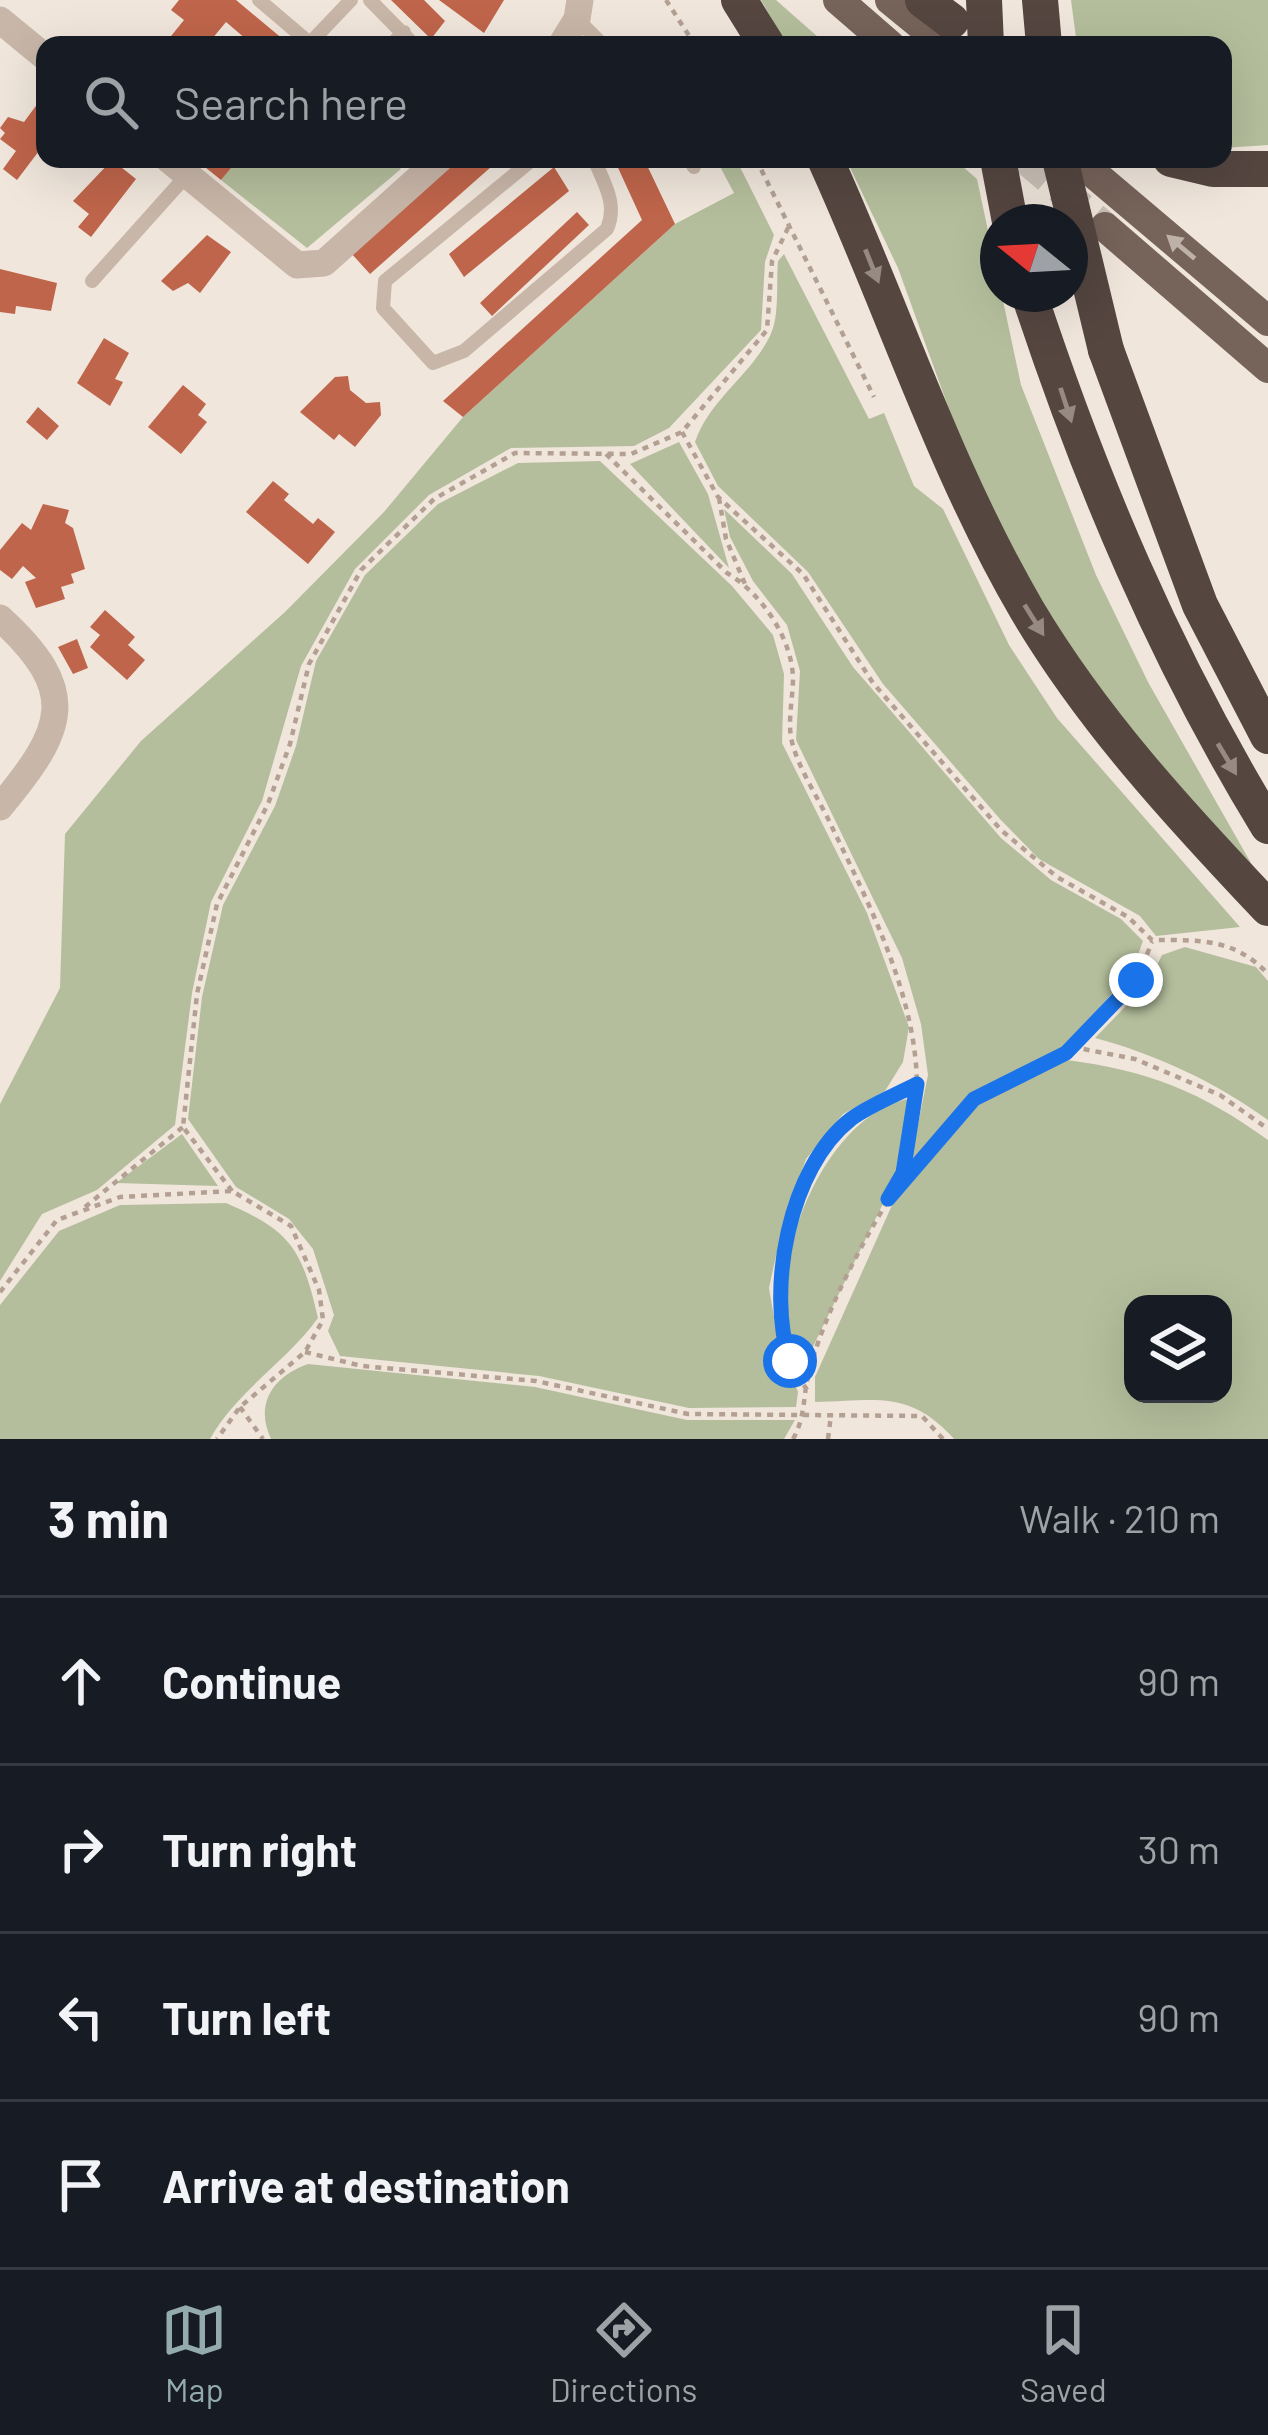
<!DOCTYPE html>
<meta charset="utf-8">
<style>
:root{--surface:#171b24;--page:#20242c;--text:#f1f3f6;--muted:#9ea1a6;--line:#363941;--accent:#93abad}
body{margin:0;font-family:Barlow,sans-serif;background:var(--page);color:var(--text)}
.controls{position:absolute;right:36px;bottom:36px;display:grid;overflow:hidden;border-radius:24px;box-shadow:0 12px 48px #0002}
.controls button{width:108px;height:108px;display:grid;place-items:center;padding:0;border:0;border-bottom:3px solid var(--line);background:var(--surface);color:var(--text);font:60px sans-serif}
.compass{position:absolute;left:980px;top:204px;width:108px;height:108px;border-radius:50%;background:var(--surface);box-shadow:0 12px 48px #0002;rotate:288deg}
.stop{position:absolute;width:36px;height:36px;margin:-27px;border:9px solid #1a73e8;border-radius:50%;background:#fff}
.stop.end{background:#1a73e8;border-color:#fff;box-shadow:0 3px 12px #0008}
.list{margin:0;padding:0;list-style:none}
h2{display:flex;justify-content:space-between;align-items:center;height:156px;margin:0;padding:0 48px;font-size:51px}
h2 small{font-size:39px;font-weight:400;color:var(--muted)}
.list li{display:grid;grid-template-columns:78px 1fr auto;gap:36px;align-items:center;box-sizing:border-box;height:168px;padding:0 48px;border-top:3px solid var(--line)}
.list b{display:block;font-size:45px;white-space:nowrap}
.list em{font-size:39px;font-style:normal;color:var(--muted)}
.icon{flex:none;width:66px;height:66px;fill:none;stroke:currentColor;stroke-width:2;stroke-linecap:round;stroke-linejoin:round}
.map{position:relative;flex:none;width:1268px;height:1439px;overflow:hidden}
.search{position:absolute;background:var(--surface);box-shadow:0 12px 48px #0002;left:36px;right:36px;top:36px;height:132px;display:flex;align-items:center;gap:30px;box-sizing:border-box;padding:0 42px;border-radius:24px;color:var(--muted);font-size:45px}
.sheet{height:828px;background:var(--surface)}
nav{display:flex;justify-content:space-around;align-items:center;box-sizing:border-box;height:168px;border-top:3px solid var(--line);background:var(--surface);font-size:33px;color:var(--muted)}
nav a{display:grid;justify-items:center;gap:6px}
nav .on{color:var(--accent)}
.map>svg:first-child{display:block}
</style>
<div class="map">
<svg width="1268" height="1439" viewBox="0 0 1268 1439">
<rect width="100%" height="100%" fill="#f0e6dc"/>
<path fill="#b4be9c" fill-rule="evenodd" d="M 761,0 L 776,0 L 827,45 L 787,45 Z
M 1071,0 L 1268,0 L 1268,145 L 1223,148 L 1223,45 L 1077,45 Z
M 238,159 L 390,159 L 401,169 L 307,248 L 221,180 Z
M 716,159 L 736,159 L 774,235 L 765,262 L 761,330 L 669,428 L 634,446 L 511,448 L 429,495 L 355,569 L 301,666 L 262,801 L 211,902 L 192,993 L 175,1125 L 97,1190 L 42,1214 L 0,1281 L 0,1104 L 60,988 L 65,834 L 141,741 L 285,612 L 384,512 L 463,417 L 675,224 L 734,193 Z
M 846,159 L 954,159 L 977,179 L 1021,385 L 1096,575 L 1148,682 L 1268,893 L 1081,671 L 984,506 L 898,268 Z
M 784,254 L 869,419 L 884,413 L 914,486 L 943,509 L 1009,645 L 1057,718 L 1240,927 L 1156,936 L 1140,916 L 1039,859 L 1000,819 L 883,684 L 808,572 L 718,486 L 695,442 C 709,400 750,376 770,336 C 780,316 776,283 778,261 Z
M 679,442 L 708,494 L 729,568 L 630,464 Z
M 600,461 L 732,586 L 773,635 L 784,674 L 782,743 L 867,913 L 909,1027 L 903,1062 L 885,1091 L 843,1114 L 806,1159 L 781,1233 L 769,1288 L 778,1341 L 798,1392 L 796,1407 L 689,1408 L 539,1376 L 340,1356 L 328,1331 L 334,1315 L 313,1249 L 289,1219 L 236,1187 L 188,1119 L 202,997 L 223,905 L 275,806 L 296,746 L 316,661 L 365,575 L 438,504 L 518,463 Z
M 724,509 L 792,574 L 853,667 L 1001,838 L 1051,880 L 1121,919 L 1143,941 L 1132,971 L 1065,1046 L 968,1095 L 908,1173 L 928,1075 L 921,1024 L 902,958 L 796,740 L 800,671 L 787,625 L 753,581 L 730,537 Z
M 1185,947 L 1256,967 L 1268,981 L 1268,1120 C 1215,1082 1158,1055 1095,1038 L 1149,982 L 1162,955 Z
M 1067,1060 C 1149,1071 1200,1091 1268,1140 L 1268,1439 L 954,1439 C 909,1389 877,1401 815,1402 L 815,1377 L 893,1203 L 979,1104 ZM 1133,1304 L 1223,1304 L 1223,1394 L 1133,1394 Z
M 908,1099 L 899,1171 L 802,1369 C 751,1294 818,1116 908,1099 Z
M 182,1134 L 218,1186 L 116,1183 Z
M 226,1203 C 291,1231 302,1249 318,1318 C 286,1362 236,1392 210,1439 L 0,1439 L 0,1305 L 59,1231 L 120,1205 Z
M 308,1364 L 535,1387 L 687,1420 L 795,1420 L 784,1439 L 271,1439 C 254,1403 274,1376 308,1364 Z"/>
<path fill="#bf654b" d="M 179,0 L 236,0 L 290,45 L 253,45 L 226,22 L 207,45 L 172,45 L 167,41 L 184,20 L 171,10 Z
M 391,0 L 424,0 L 445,21 L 431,39 Z
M 439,0 L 504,0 L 484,33 Z
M 41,99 L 45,143 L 17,180 L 3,169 L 16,151 L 0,139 L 5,133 L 0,128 L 8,117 L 24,122 Z
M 195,159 L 226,159 L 231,168 L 221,180 Z
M 457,159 L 500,159 L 370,274 L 351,253 Z
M 614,159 L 644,159 L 675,224 L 463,417 L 443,401 L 642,220 Z
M 112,160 L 136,179 L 91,237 L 78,227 L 89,214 L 73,201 Z
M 554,167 L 569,191 L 464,277 L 449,254 Z
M 577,212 L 589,225 L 492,316 L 480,303 Z
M 207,235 L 231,252 L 200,293 L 188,283 L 173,291 L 161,281 Z
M 0,269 L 57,283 L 51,311 L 16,306 L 15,314 L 0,312 Z
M 104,338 L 129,353 L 115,379 L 123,382 L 110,406 L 77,383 Z
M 348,376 L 350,390 L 366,403 L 380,402 L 381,415 L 355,447 L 339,434 L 334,440 L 300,412 L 335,377 Z
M 183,385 L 206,404 L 198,415 L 207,422 L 181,454 L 148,427 Z
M 38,407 L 59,426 L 47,440 L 26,422 Z
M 273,481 L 289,494 L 284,500 L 290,505 L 313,524 L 318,518 L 335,532 L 308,564 L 246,512 Z
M 43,504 L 69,510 L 65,523 L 73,528 L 85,569 L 71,574 L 74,583 L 61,587 L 65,599 L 36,608 L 25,582 L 36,578 L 23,566 L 12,579 L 0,570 L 0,550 L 22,523 L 31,530 Z
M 105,610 L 135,637 L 128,645 L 145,660 L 127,680 L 90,647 L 100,635 L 90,627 Z
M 77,639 L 88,668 L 73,674 L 58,647 Z"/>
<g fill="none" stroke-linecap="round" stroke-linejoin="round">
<path stroke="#cbc1b8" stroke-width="30" stroke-dasharray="30 15" stroke-linecap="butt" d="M 1025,159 L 1105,227"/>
<path stroke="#b3a093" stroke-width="4.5" stroke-dasharray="6 6" stroke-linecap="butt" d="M 666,0 L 695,45
M 756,159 L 874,397
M 682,432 L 718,497 L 803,574 L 873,683 L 1001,830 L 1057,877 L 1128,917 L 1152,940 C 1200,940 1234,938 1268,974
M 606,454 L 727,573 C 761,593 792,638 793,678 C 793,698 787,723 792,742 C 799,770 819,799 831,825 C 886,939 958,1076 888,1199
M 719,498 L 726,539 L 745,584
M 1073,1047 L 1137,979 L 1152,942
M 898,1188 L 974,1098 L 1073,1047 L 1135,1059 L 1220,1095 L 1268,1129
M 232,1191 L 183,1127 L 197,994 L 217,904 L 268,804 L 290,744 L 309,664 L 361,570 L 434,499 L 515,453 L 631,454 L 682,432 L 767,330 L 772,261 L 789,226
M 85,1207 L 183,1127
M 0,1292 L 57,1220 L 120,1197 L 232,1191 L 291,1226 L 319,1290 L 323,1320 L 305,1352 L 240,1407 L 217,1439
M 305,1352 L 362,1366 L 536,1381 L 688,1414 L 922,1416 L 943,1439
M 807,1390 C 797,1374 787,1358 783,1340 C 768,1276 797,1160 851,1119 C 870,1104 896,1095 917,1084
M 240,1407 L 263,1439
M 793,1439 C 805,1418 803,1399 808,1376 C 823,1316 858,1250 890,1197
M 828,1439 L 831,1415"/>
<path stroke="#c8b6a8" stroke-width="14" d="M 259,0 L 312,45
M 370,0 L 414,45
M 577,19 L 603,45
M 310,43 L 351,0
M 391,45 L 404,32
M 533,159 L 385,281 L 383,308 L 433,363 L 464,351 L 607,229 C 618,204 604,183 594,159
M 689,159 L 694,167
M 92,281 L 187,175"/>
<path stroke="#c8b6a8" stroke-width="27" d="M 0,20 L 45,57
M 561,45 L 577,19 L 580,0
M 168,159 L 297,265 L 324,263 L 440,159
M 0,618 C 81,692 65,729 0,807"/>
<path stroke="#76635a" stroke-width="30" d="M 838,0 L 890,45
M 890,0 L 945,45
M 1093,173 L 1268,321
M 1105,227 L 1268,368"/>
<path stroke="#554640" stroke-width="36" d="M 739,0 L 767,45
M 923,0 L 951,21
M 984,0 L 986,45
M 1040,0 L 1044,45
M 825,159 C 893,308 944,468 1027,610 C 1093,721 1180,815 1268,908
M 998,159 L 1010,222
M 1171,159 L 1213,169 L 1268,169
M 1029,294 C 1091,482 1165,657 1268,826
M 1106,350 L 1200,605 L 1268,736"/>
<path stroke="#554640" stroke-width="36" d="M 1060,159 L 1106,350"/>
</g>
<defs><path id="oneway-solid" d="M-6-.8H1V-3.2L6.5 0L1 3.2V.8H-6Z" transform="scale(3)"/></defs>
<use fill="#beb1a8" href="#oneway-solid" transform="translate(1181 247) rotate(-140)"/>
<g fill="#968a83">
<use href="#oneway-solid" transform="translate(872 266) rotate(68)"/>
<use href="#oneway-solid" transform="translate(1066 405) rotate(72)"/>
<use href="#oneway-solid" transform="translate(1034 620) rotate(58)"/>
<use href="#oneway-solid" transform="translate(1227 759) rotate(59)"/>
</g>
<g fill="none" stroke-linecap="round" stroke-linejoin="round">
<path stroke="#1a73e8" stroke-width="15" d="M 790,1361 C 766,1290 789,1167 851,1119 C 870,1105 896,1095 917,1084 L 903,1173 L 888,1199 L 974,1099 L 1066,1053 L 1136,980"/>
</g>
</svg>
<div class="controls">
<button><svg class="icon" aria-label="layers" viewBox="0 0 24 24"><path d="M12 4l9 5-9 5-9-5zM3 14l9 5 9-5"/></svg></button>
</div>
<svg class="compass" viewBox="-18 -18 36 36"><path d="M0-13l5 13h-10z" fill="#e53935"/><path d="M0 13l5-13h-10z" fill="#9ea1a6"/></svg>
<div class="stop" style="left:790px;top:1361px"></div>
<div class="stop end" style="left:1136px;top:980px"></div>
<div class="search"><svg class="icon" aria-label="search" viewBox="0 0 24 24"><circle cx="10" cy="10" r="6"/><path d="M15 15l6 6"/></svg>Search here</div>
</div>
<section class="sheet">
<h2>3 min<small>Walk · 210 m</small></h2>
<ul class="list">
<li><svg class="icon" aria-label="ahead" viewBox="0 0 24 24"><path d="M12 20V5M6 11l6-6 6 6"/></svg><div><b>Continue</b></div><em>90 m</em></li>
<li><svg class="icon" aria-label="right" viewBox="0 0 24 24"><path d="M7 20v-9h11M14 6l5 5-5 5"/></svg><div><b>Turn right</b></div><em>30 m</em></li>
<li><svg class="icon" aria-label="left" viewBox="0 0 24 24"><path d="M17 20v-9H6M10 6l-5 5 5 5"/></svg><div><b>Turn left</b></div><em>90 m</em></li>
<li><svg class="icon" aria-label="arrive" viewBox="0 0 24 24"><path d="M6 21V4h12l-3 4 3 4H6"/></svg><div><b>Arrive at destination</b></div></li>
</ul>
</section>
<nav>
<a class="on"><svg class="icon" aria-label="map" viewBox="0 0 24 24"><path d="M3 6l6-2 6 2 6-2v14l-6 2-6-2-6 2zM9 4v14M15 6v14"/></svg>Map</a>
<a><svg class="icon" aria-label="directions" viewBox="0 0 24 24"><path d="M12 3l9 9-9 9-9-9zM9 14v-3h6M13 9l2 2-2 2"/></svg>Directions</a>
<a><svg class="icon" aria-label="saved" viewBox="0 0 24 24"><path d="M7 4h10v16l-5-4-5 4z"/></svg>Saved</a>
</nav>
